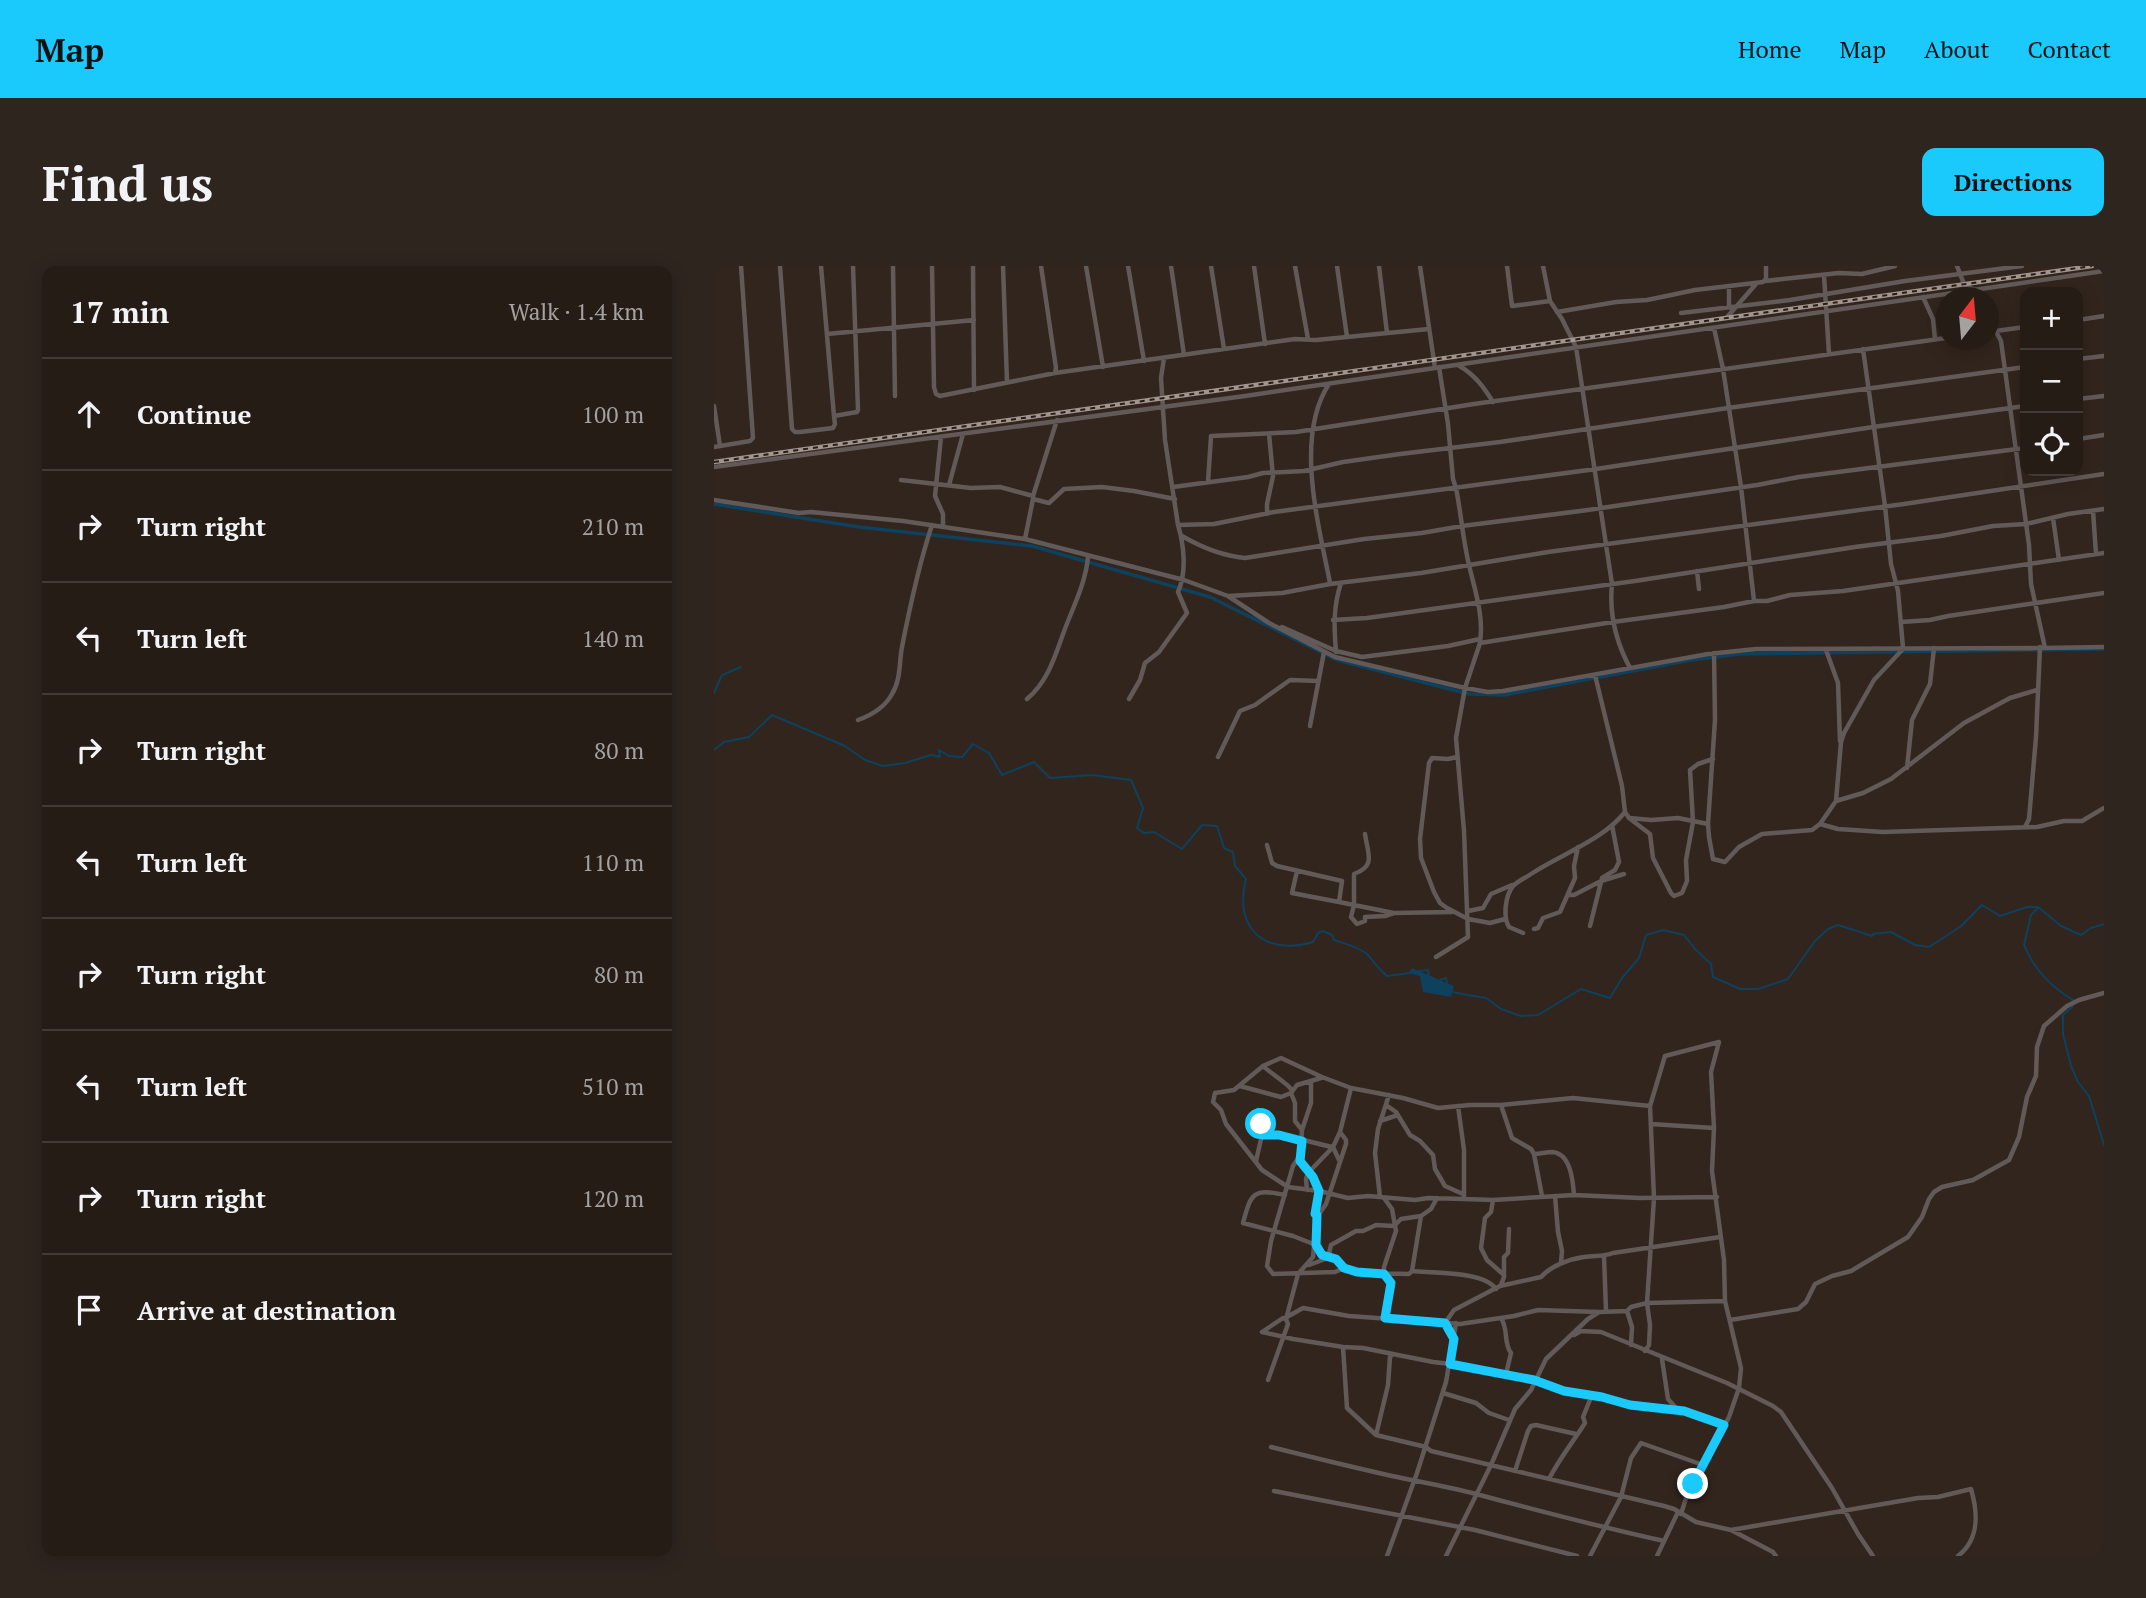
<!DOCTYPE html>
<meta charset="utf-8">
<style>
:root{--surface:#261c16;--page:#2e251f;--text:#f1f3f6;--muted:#a4a1a1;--line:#423a35;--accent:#1acafc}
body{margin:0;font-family:"PT Serif",serif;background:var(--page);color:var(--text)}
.controls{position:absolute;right:21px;top:21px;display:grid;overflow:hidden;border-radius:14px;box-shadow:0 4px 18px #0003}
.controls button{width:63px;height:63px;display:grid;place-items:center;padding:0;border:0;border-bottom:2px solid var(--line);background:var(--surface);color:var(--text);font:35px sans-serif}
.compass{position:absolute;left:1222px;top:21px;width:63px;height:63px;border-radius:50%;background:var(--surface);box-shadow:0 4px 18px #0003;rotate:16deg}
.stop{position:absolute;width:21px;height:21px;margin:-16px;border:5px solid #1acafc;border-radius:50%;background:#fff}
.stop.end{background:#1acafc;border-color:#fff;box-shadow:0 2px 7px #0008}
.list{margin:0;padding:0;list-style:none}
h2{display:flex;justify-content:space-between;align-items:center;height:91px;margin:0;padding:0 28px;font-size:30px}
h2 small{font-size:23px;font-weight:400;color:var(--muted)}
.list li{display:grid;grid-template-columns:46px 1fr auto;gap:21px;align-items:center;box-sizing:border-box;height:112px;padding:0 28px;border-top:2px solid var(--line)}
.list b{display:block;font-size:26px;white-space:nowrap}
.list em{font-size:23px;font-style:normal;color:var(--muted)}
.icon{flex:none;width:38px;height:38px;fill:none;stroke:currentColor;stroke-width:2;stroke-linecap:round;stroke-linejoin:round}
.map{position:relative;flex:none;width:1390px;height:1290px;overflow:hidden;border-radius:14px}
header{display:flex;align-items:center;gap:42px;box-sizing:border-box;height:98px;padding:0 35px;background:var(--accent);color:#111}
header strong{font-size:33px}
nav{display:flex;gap:38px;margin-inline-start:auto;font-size:24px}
.intro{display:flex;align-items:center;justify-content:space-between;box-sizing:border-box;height:168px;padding:0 42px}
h1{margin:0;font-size:49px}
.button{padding:18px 32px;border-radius:14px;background:var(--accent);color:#111;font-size:24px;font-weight:700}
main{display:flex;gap:42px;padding:0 42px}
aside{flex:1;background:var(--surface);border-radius:14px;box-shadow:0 4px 18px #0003}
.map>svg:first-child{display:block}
</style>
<header>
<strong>Map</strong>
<nav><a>Home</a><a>Map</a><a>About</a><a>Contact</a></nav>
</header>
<div class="intro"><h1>Find us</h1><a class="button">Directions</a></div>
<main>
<aside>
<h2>17 min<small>Walk · 1.4 km</small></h2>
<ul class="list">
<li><svg class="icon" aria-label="ahead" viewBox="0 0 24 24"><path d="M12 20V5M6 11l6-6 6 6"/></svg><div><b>Continue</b></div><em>100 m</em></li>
<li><svg class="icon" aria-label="right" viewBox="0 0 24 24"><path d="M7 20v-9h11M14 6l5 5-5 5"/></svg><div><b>Turn right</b></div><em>210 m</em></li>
<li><svg class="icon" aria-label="left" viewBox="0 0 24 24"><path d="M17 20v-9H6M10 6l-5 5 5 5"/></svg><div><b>Turn left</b></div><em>140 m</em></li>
<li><svg class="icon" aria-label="right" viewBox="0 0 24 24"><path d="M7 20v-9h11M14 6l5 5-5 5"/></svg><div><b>Turn right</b></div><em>80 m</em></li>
<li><svg class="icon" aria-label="left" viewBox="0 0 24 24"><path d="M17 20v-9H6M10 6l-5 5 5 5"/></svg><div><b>Turn left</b></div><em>110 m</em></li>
<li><svg class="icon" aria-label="right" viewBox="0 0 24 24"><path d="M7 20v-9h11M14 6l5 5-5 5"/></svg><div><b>Turn right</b></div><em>80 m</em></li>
<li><svg class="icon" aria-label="left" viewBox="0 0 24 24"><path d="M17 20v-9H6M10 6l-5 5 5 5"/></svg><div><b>Turn left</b></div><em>510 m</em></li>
<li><svg class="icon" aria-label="right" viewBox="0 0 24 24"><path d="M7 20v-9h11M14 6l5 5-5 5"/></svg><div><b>Turn right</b></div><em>120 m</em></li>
<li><svg class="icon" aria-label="arrive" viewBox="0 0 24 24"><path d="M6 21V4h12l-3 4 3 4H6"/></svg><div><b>Arrive at destination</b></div></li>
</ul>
</aside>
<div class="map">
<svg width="1390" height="1290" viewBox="0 0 1390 1290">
<rect width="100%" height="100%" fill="#32251d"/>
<path fill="#0d415d" d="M 698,702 L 740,720 L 737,731 L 709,726 L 706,710 L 695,707 Z"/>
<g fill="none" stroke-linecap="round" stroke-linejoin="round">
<path stroke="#0d415d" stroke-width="2" d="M 0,427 L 8,409 L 27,401
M 0,484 L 10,476 L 35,471 L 58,449 L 131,480 L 151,494 L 169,500 L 191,497 L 217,489 L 226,491 L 225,484 L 235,490 L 248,491 L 259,478 L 275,487 L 288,509 L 320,496 L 336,512 L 378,509 L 417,514 L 429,542 L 423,562 L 430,567 L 440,566 L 468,583 L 488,559 L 503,560 L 510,582 L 519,586 L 521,600 L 532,613 C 519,663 551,690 599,676 L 604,667 L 609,665 L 618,669 L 620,674 C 631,678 643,680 653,688 C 660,696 665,704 673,710 L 696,707
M 1324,642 L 1317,649 L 1310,679 C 1320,703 1337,721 1359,734
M 705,705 L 714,704 L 715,710
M 726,714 L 732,712 L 733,717
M 737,726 L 772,732 L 787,743 L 807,750 L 824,749 L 867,723 L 896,732 L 908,712 L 925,692 L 932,669 L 949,664 L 970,669 L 981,683 L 997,698 L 999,711 L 1026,723 L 1044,723 L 1074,713 L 1101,675 L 1114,663 L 1124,659 L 1158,670 L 1159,668 L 1177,666 L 1201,679 L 1215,681 L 1246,661 L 1268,639 L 1286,650 L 1313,641 L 1324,641 L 1347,660 L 1367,669 L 1377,662 L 1390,658
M 1359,740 L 1349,749 L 1349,768 L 1357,800 L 1364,816 L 1375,830 L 1390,879"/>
<path stroke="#0d415d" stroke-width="3.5" d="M 0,238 L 145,261 L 318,280 L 496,331 L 623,394 L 755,428 L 790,429 L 977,394 L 1026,388 L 1390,383"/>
<path stroke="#625a58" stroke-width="4.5" d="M 66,0 L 78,163 L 81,166 L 86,166 L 119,162 L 121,158 L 120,150 L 143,146 L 144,144 L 139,0
M 107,0 L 120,150
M 179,0 L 181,130
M 218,0 L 220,121 L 222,128 L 226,130 L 341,107 L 510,83 L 581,73 L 602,74 L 715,63
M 259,0 L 260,124
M 289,0 L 293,116
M 327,0 L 342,102 L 341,107
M 372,0 L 389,101
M 414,0 L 430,95
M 457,0 L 470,89
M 497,0 L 510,83
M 540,0 L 551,78
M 581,0 L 594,73
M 623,0 L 633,71
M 665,0 L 673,67
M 706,0 L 721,102 L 1390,5
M 793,0 L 798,40 L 836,35
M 829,0 L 836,35 L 848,53 L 862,81 L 898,318 C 895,347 902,376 916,402
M 1243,0 L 1250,18 L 1260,24 L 1264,32
M 1110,9 L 1115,88
M 1051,15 L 1125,7 L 1148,8 L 1181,0
M 1015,21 L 1015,41
M 1209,31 L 1219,53 L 1221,73
M 843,46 L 902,36 L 933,34 L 981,24 L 1049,16 L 1052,13 L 1052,0
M 967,47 L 1076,34 L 1191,15 L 1308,0
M 1014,50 L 1042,18
M 1274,50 L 1287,75 L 1315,279 L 1317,318 L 1331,382 L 1390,381
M 1364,54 L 1390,50
M 1000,62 L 1009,103 L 1027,221 L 1040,335
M 1274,66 L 1311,61
M 113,68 L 260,54
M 1149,83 L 1171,240 L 1177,298 L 1184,325 L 1189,382
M 1364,93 L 1390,90
M 744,99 C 761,109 769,120 779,136
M 725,101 L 734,158 L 739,213 L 742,222 C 747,247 749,274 755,299 C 761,325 770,350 766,376
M 615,118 C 580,171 605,260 616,317
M 1364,133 L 1390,130
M 0,140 L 6,180
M 227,171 L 221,230 L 229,248 L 229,260
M 1364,173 L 1390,169
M 0,181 L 36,175 L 39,172 L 27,0
M 0,201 L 531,130 L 721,102
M 187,214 L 257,222 L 286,221 L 319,230 L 319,233 L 335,237 L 350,223 L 388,221 L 420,225 L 461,233
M 494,216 L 497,170 L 582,166 L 760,138 L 1232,72
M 235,219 L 249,168
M 459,221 L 534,211 L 549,207 L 590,205 L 629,196 L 686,188 L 786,176 L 1014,142 L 1311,101
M 319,230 L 343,154
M 0,234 L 85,247 L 97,246 L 189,255 L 311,273 L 470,314 L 514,330 L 555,357 L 621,391 L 751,422 L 774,426 L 789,425 L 994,388 L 1042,383 L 1331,382
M 1379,245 L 1382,288
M 553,248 L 553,238 L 559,210 L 555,168
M 1339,252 L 1345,294
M 464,259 L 500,258 L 560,246 L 882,203 L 1159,161 L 1311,140
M 468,270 C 487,281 509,290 531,292 L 650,273 L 708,267 L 748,260 L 874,244 L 1043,219 L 1085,211 L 1311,182
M 311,273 L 319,233
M 983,305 L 985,323
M 515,330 L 568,327 L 616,318 L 707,307 L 834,286 L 1190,238 L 1390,208
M 619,354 L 653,352 L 921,315 L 1141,281 L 1227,270 L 1279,260 L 1312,258 L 1354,248 L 1390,243
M 1187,356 L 1216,354 L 1234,350 L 1390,327
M 568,361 L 622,385 L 648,391 L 734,380 L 766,373
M 1112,384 L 1124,417 L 1126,475
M 622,386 C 620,362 619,341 627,317
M 1000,387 L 1001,454 L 994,558 L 995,571 L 999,593 L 1011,596 L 1025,581 L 1048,568 L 1098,564 L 1106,558 L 1122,535 L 1127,476 L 1130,467 L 1160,414 L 1189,383
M 313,433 C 337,413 343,382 354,355 C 363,333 372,313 374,291
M 415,433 L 426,414 L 431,397 L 445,386 L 473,347 L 464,326 C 473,306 470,279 464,259 L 451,174 L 447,112 L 450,92
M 144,454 C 158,449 171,441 178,428 C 187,414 185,396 188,381 C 196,340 205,298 218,259
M 596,460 L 610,386
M 504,491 L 526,445 L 541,439 L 576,414 L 604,415
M 743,491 L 734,493 L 718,492 L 715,497 L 706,573 L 707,592 L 720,626 L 726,637 L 733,642 L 754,653 L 776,657 L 791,653
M 1193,502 L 1198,454 L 1216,418 L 1220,382
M 1122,535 L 1149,527 L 1177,513 L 1250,457 L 1296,432 L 1323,424
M 911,546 L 915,552 L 936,568 L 939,592 L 957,627 L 960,630 L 968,627 L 973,615 L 972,594 L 979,556 L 976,504 L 984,498 L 999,493
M 916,552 L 937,554 L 964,552 L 994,558
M 1106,558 L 1124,563 L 1169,566 L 1323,561 L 1350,555 L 1368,555 L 1390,542
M 1311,561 L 1315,553 L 1322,471 L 1326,381
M 553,579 L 558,597 L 563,600 L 628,615 L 625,636 L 578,627 L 583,605
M 854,629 L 860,629 L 887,615 L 910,608
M 625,636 L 680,647 L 671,650 L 651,651 L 651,655 L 643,658 L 637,651 L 640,639 L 640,608 C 662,600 654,589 651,568
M 754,645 L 769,642 L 777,628 L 798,619
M 680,647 L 738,646
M 876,660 L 888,612 L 901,604 L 905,596 L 898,559
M 820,663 L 824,662 L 829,652 L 846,646 L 861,612 L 860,600 L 864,581
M 809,667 L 795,661 C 789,651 791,630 799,620 C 804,615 811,612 817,608 C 847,588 888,575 911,546 L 908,520 L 881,409
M 722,691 L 754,671 L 750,565 L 742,472 L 751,422 L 766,377 L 899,356 L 1010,341 L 1040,335 L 1053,335 L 1076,329 L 1129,325 L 1390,287
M 549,800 C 555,806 574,818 577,823
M 526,820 L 567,831 L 577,827 L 583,819 L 607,812
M 577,827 L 581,837 L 581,855 L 588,864 L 586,895 L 594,907 L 592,913 L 593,924
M 672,839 L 682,846 L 696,869 L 706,875 L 719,889 L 721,903 L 731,920 L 749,928
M 787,839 L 798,872 L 817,883 L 820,888 L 828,930
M 744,840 L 750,884 L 750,933 L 714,932 L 701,934 L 654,930 L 634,932 L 605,925 L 574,921 L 548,904 L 512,858 L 507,844 L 499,836 L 501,827 L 520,824 L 549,800 L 567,792 L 608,811 L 637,822 L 689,832 L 724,842 L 756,839 L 787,839 L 859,832 L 936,840
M 544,844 L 547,858 L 545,863 L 548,869
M 666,855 L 684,849
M 937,858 L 1000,862
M 588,864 L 597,837 L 597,815
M 820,888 C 826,888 832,886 838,886 C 857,887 859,916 860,929
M 585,891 L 579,900 L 557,975 L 553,1000 L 559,1008 L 621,1006 L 630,1002 L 648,1007 L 695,1008 L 698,1005 L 707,950 L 717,943 L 723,932
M 625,894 L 619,881 L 626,866 L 637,822
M 542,895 L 548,869 C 566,866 599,877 618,881
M 571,929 C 539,922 537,927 529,957 L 579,970 L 602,979 L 608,989 L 622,993 L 630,1002
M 841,930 L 844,966 L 848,985 L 847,997
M 666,931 L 661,887 L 664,863 L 675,829
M 670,932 L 678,943 L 682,965 L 670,1001 L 670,1008 L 677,1017 L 671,1051
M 750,933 L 779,934 L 860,929 L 926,932 L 1003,931
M 779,934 L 777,946 L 771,952 L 767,982 L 773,994 L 790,1009
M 603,951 L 612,938 L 632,878 L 632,874 L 626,866
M 890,990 L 892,1045
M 595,999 L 614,992 L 617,979 L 642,965 L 649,965 L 662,959 L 680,960 L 687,953 L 707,950
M 698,1005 C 719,1007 770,1005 782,1023
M 787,1019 L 790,1011 L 790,991 L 794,987 L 795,963
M 913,1045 L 918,1061 L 917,1079
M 573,1051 L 589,1042 L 635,1050 L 746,1058 L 800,1050 L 824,1044 L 885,1046 L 913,1045 L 917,1041 L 933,1037 L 1011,1035
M 787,1052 C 795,1064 789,1077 797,1087 L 792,1108
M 1016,1054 L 1084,1043 L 1092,1036 L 1101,1018 L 1118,1010 L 1137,1005 L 1194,971 L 1208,951 L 1215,933 L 1220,926 L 1228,921 L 1259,914 L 1295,894 L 1305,871 L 1313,831 L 1322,810 L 1323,781 L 1330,760 L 1353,740 L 1365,734 L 1390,727
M 548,1066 L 579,1073 L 629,1081 L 649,1082 L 719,1096 L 755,1100 L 820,1114 L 850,1125 L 878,1129 L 916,1139 L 970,1145 L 1010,1159
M 548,1066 L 569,1052 L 572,1053
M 860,1069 L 867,1065 L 887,1066 L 1013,1117 L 1059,1140 L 1067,1146 L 1118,1222 L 1144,1268 L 1159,1290
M 740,1073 L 731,1057 L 740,1044 L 786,1020 L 827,1011 C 837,1000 855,993 870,991 C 880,989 889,991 899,987 L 1006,971
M 629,1081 L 633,1142 L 662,1169 L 712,1181 L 717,1185 L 950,1240 L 960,1243 L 982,1256 L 1017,1264 L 1059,1286 L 1062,1290
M 931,1085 L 935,1079 L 936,1059 L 933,1037 L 940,932 L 936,840 L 951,790 L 1005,776 L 997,806 L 1000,862 L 998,905 L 1010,994 L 1011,1035 L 1027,1102 L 1025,1122 L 1015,1151 L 973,1229 L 967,1248
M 948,1093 L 954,1133 L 963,1143
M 554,1114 L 574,1058 L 572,1053 L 584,1008 L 599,991 L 603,949 L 601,948 C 604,932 606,919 594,907 L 619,881
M 729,1127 L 762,1137 L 775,1147 L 795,1154
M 662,1169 L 674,1119 L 676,1091 L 678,1089
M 557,1181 C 597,1191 638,1201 678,1210 C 706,1216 735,1221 762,1228 C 825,1245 887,1261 950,1275
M 801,1205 L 814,1165 L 817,1160 L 822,1159 L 862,1168
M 835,1213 C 845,1193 859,1176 871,1157 L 869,1151 L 878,1129
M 560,1225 L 761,1264 L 863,1290
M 1017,1264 L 1204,1232 L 1224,1231 L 1257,1223 C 1264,1247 1266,1273 1244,1290
M 673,1290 L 703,1207 L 732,1116 L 742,1057
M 732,1290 L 777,1199 L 801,1143 L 817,1124 L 832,1093 L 874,1053 L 885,1046
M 876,1290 L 907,1231 L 917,1192 L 927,1177 L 989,1199
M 943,1290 L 964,1246"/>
<g stroke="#a0958f" stroke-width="4.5">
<path id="rail" d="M 0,196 L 1378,0"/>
</g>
<use href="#rail" stroke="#281c14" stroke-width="2" stroke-dasharray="5" stroke-linecap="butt"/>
</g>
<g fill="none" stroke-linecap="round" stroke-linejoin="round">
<path stroke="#1acafc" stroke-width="9" d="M 547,858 L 545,863 L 548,869 L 565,869 L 588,875 L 586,895 L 599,911 L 605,925 L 601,948 L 603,949 L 602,979 L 608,989 L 622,993 L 630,1002 L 643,1006 L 670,1008 L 677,1017 L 671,1052 L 731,1057 L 740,1073 L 736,1098 L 820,1114 L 850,1125 L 888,1131 L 916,1139 L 970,1145 L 1010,1159 L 979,1218"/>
</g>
</svg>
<div class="controls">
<button>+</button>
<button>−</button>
<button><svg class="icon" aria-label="locate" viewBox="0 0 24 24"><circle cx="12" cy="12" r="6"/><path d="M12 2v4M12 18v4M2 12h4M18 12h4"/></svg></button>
</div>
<svg class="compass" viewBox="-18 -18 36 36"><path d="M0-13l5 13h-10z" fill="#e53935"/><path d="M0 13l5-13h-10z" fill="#a4a1a1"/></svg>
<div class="stop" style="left:547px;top:858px"></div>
<div class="stop end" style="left:979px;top:1218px"></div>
</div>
</main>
